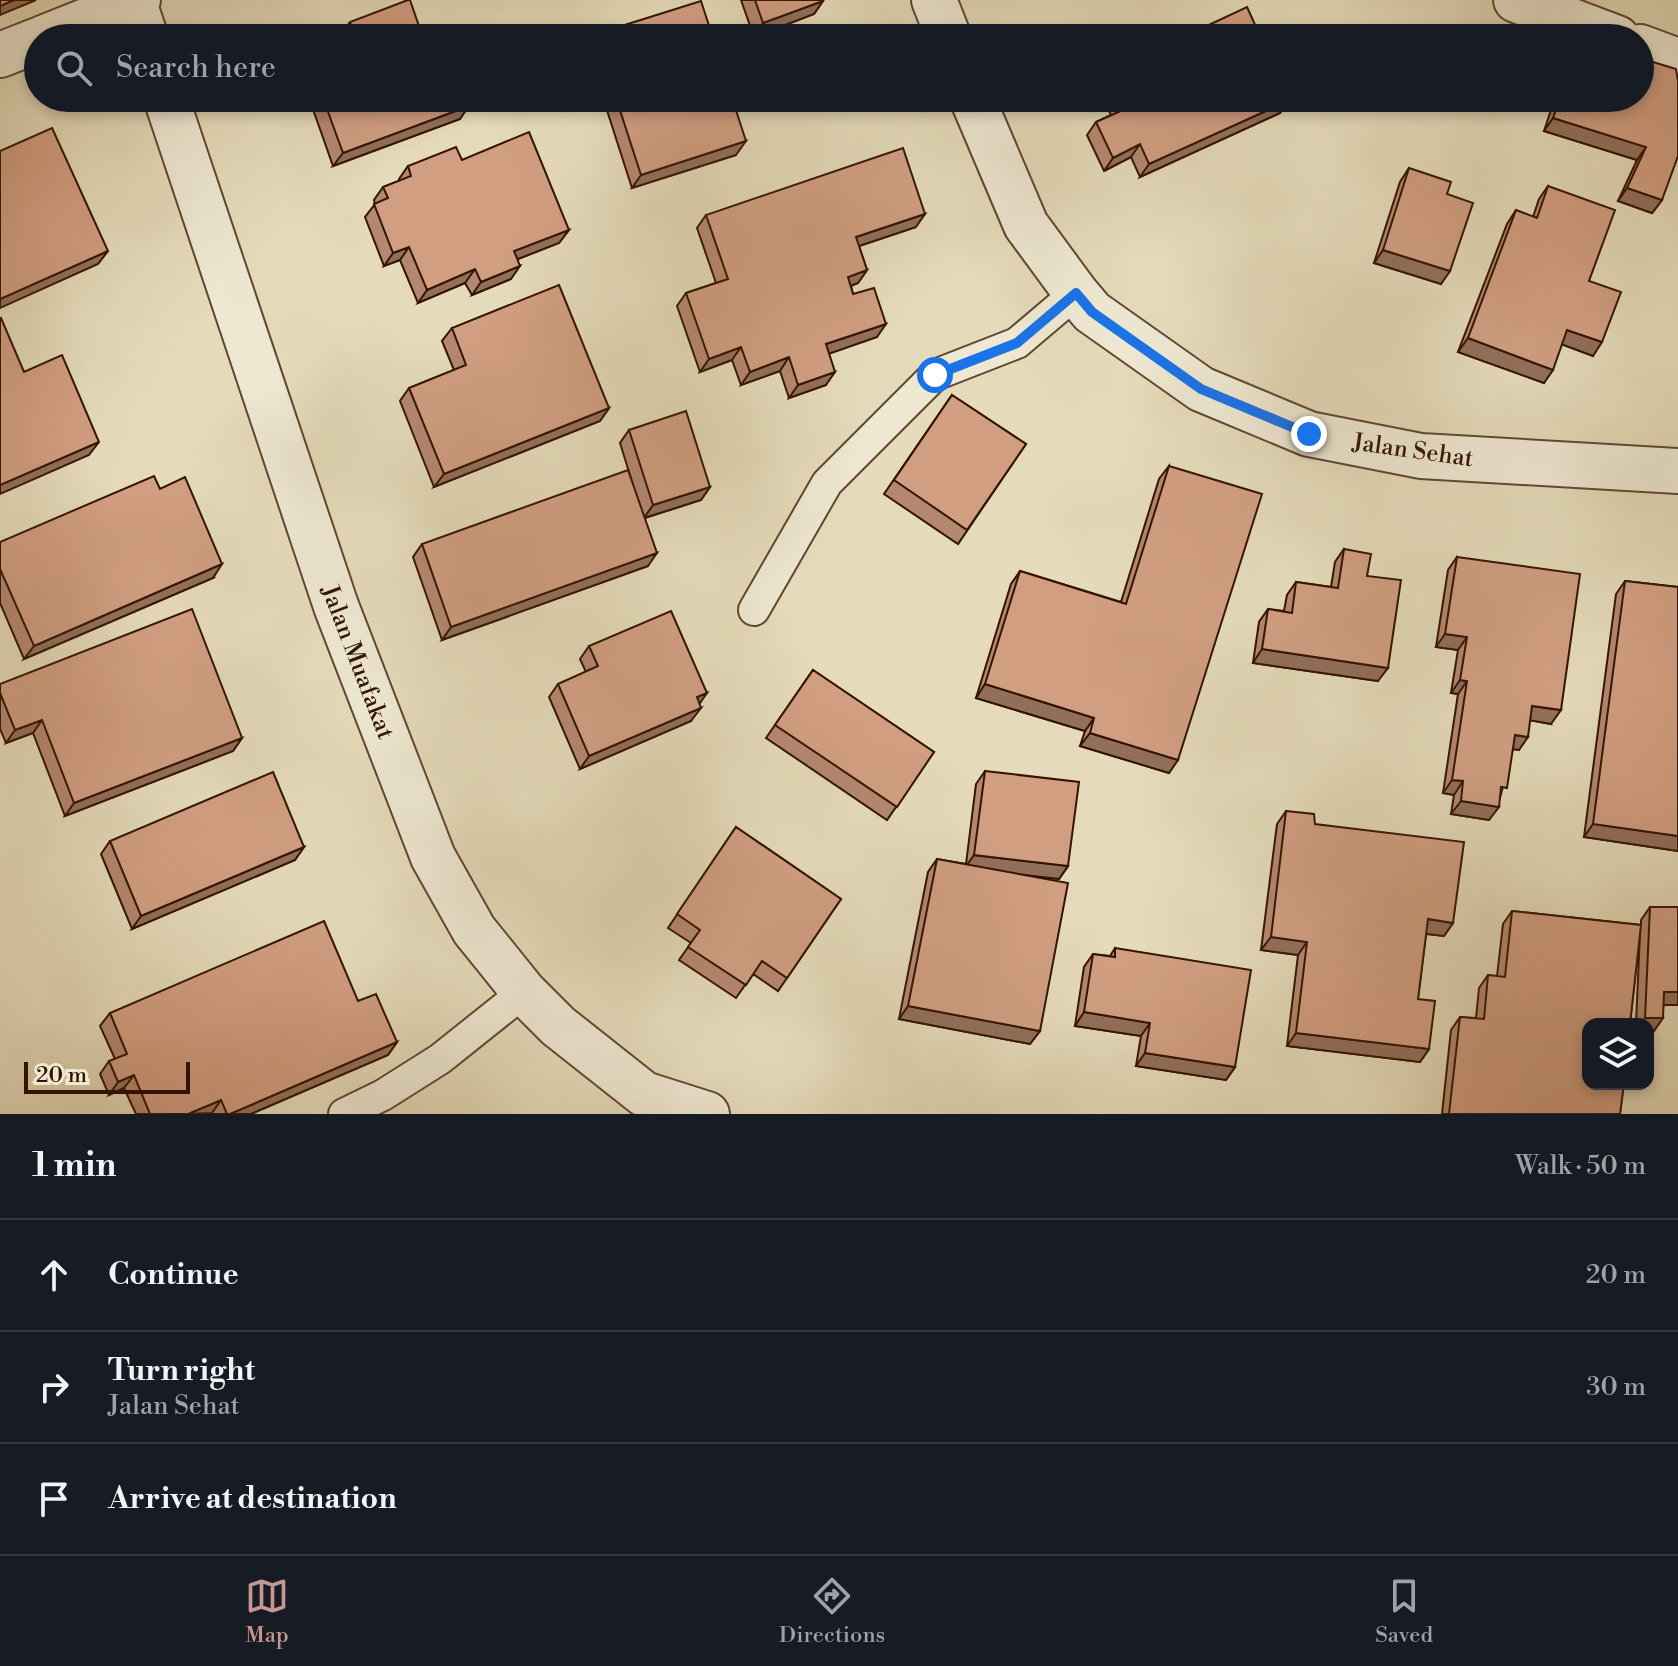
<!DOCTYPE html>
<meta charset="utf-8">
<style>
:root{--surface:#171b24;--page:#242831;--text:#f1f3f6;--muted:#9ea1a6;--line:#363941;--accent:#c59692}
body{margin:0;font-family:"Libre Bodoni",serif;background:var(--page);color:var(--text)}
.controls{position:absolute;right:24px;bottom:24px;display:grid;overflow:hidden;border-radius:16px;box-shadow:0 4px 12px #0003}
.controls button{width:72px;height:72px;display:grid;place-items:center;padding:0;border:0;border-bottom:2px solid var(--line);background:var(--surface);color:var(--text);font:40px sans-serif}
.scale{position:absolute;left:24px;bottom:20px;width:166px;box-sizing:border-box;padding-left:8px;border:4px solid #331403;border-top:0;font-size:22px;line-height:28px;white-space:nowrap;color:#331403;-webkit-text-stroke:6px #eee8d2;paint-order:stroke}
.stop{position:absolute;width:24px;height:24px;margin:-18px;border:6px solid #1a73e8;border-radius:50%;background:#fff}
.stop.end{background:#1a73e8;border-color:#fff;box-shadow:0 2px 8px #0008}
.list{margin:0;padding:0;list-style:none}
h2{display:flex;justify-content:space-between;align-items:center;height:104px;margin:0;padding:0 32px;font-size:34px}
h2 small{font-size:26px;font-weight:400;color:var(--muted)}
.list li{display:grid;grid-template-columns:52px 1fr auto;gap:24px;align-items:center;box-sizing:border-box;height:112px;padding:0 32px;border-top:2px solid var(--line)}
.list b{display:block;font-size:30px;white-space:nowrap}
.list p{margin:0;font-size:26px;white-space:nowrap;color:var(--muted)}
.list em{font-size:26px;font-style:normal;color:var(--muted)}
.icon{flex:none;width:44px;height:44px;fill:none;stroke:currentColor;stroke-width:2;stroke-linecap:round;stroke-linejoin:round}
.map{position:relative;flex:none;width:1678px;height:1114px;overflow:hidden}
.search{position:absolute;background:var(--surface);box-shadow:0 4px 12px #0003;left:24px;right:24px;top:24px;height:88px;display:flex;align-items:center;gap:20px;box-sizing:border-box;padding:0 28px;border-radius:44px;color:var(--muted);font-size:30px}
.sheet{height:440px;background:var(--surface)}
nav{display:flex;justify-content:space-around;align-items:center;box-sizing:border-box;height:112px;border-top:2px solid var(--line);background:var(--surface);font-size:22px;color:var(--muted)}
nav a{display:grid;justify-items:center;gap:4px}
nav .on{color:var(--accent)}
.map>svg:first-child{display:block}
</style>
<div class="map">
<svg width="1678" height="1114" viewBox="0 0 1678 1114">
<rect width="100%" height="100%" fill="#e5dbba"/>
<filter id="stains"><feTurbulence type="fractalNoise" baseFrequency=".0025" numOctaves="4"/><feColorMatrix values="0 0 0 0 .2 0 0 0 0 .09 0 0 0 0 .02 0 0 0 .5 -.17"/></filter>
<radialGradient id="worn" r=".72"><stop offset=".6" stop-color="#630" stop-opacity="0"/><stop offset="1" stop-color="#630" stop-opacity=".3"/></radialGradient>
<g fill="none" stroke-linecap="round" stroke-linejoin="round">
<g stroke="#604631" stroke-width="34">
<path id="lane" d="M 754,610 L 827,483 L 935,375 L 1017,343 L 1076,293
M 344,1114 L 383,1095 L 440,1059 L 524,992"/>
</g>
<g stroke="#604631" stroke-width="48">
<path id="street" d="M 133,0 L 146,38
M 934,0 L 949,38
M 1516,0 L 1617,38
M 43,38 L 138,0
M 1640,47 L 1678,61
M 0,55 L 38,40
M 166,98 L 336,606 L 433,857 L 474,930 L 524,992 L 558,1026 L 644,1094 L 707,1114
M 972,98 L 1026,225 L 1076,293 L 1092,312 L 1201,389 L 1309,434 L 1421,456 L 1678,471"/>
</g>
<use href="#lane" stroke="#eee8d2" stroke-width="30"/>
<use href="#street" stroke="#eee8d2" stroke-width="44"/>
</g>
<path fill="#b48870" stroke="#331403" stroke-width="2" d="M 741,0 L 823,0 L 823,1 L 814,14 L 754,37 Z
M 350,22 L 421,32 L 444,38 L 342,38 L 340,35 Z
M 309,98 L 466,98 L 460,119 L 333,166 Z
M 603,98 L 732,98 L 736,155 L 632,188 Z
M 1103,98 L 1289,98 L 1280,113 L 1140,177 L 1131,157 L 1104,171 L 1087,135 L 1096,122 L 1111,115 Z
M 1555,98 L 1640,98 L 1662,200 L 1652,213 L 1618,201 L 1637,160 L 1544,131 Z
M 462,160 L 569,230 L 559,243 L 518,259 L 511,279 L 472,295 L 465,283 L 418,303 L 400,260 L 384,266 L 365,217 L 375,204 L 374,200 L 383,187 L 399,181 L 399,179 L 408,166 Z
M 1409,168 L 1447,194 L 1441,284 L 1374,263 L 1400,182 Z
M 1548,186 L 1589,281 L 1593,356 L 1562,344 L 1544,383 L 1458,352 L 1507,224 L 1516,210 L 1533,217 L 1539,199 Z
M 706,215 L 916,227 L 859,246 L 867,270 L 858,283 L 851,286 L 853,294 L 877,337 L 829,353 L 826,385 L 789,398 L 780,371 L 741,385 L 732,360 L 700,372 L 677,306 L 686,293 L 716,283 L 697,228 Z
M 452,328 L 609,408 L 600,421 L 434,487 L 400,401 L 409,388 L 454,370 L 442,341 Z
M 952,395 L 1026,444 L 958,544 L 884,494 Z
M 629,430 L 710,487 L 701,500 L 645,518 L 648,566 L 442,640 L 413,557 L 422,544 L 634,488 L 620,443 Z
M 1169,466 L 1169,773 L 1080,746 L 1085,731 L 976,698 L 1011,584 L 1020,571 L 1121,602 L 1159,479 Z
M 0,542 L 213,578 L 24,659 L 0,603 Z
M 1344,549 L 1367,576 L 1378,681 L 1253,663 L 1259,622 L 1268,609 L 1284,611 L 1287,595 L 1296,582 L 1331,587 L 1335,562 Z
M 1457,557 L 1551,724 L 1530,720 L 1519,750 L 1513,749 L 1500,798 L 1489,820 L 1451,814 L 1454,795 L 1443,793 L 1458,694 L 1451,693 L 1458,650 L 1436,647 L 1448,570 Z
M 1625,581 L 1678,587 L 1678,851 L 1584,837 L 1616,594 Z
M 589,646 L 699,704 L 691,721 L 580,769 L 549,697 L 558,684 L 586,672 L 580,659 Z
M 813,670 L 934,752 L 887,820 L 766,738 Z
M 0,684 L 242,738 L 233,751 L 65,816 L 33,733 L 6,743 L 0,729 Z
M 985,771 L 1068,866 L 1059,879 L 1025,875 L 1040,1031 L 1030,1044 L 899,1019 L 928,872 L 937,859 L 966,864 L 976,784 Z
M 1286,811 L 1315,824 L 1453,923 L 1444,936 L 1426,934 L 1418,999 L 1429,1049 L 1420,1062 L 1287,1046 L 1298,955 L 1261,950 L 1277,824 Z
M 736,827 L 841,899 L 778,991 L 753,974 L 736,998 L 679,960 L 691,943 L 668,928 Z
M 110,841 L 304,847 L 295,860 L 132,929 L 101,854 Z
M 1650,907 L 1678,907 L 1678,1005 L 1664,1005 L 1654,1031 L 1648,1031 L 1648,1024 L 1636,1024 L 1640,933 L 1620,1114 L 1442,1114 L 1451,1030 L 1460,1017 L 1476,1018 L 1479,988 L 1488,975 L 1497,976 L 1503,924 L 1512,911 L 1641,925 L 1641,920 Z
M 1115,948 L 1235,1067 L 1226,1080 L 1136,1066 L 1141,1036 L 1075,1026 L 1084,967 L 1093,954 L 1110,956 Z
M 358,1001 L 397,1042 L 388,1055 L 251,1114 L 136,1114 L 124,1088 L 109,1095 L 100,1074 L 109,1061 L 115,1059 L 100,1026 L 110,1013 Z"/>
<path fill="#926f5b" stroke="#331403" stroke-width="2" d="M 14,0 L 36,0 L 0,15 L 0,6 Z
M 823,1 L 814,14 L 754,37 L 763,23 Z
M 1290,100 L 1280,113 L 1140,177 L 1149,164 Z
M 469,106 L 460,119 L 333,166 L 343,153 Z
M 1553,118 L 1646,147 L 1637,160 L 1544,131 Z
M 746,141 L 736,155 L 632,188 L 641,175 Z
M 1140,144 L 1131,157 L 1104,171 L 1113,158 Z
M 1627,188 L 1662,200 L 1652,213 L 1618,201 Z
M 925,214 L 916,227 L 847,250 L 856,237 Z
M 569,230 L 559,243 L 505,264 L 514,251 Z
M 409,247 L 400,260 L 384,266 L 393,253 Z
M 1383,250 L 1450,271 L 1441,284 L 1374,263 Z
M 108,251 L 98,264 L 0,308 L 0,299 Z
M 520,266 L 511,279 L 472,295 L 481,282 Z
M 475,269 L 465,283 L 418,303 L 427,290 Z
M 867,270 L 858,283 L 839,290 L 848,277 Z
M 886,324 L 877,337 L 817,358 L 826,344 Z
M 1567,330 L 1602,342 L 1593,356 L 1558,343 Z
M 1468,338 L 1553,370 L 1544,383 L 1458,352 Z
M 741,347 L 732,360 L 700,372 L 709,359 Z
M 789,357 L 780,371 L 741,385 L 750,372 Z
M 835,372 L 826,385 L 789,398 L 798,385 Z
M 609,408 L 600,421 L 434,487 L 444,474 Z
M 99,442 L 89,455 L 0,494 L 0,485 Z
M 710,487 L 701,500 L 644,518 L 653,505 Z
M 657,553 L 648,566 L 442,640 L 451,627 Z
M 222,564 L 213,578 L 24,659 L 34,646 Z
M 1445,634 L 1467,637 L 1458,650 L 1436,647 Z
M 1262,649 L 1388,668 L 1378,681 L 1253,663 Z
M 1460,680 L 1467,681 L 1458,694 L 1451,693 Z
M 985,684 L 1094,718 L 1085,731 L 976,698 Z
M 707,693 L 698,706 L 697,697 Z
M 1532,706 L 1561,710 L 1551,724 L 1522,719 Z
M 701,708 L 691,721 L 580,769 L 589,756 Z
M 42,720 L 33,733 L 6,743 L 15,730 Z
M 1090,733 L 1178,760 L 1169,773 L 1080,746 Z
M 1515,735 L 1528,737 L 1519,750 L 1506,748 Z
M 242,738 L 233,751 L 65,816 L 74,803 Z
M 1452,780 L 1463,781 L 1454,795 L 1443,793 Z
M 1461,801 L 1499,807 L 1489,820 L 1451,814 Z
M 1593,824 L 1678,836 L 1678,851 L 1584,837 Z
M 304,847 L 295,860 L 132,929 L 141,916 Z
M 974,855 L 1068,866 L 1059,879 L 965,868 Z
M 1428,919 L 1453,923 L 1444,936 L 1419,933 Z
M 1271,937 L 1307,942 L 1298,955 L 1261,950 Z
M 1664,992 L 1678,992 L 1678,1005 L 1654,1005 Z
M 908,1006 L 1040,1031 L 1030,1044 L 899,1019 Z
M 1084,1012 L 1150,1023 L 1141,1036 L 1075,1026 Z
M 1645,1018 L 1663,1018 L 1654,1031 L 1648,1031 L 1648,1024 L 1641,1024 Z
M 1296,1033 L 1429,1049 L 1420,1062 L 1287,1046 Z
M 397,1042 L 388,1055 L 251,1114 L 230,1114 Z
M 1145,1053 L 1235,1067 L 1226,1080 L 1136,1066 Z
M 134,1075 L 124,1088 L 109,1095 L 118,1082 Z
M 221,1100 L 212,1113 L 188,1114 Z"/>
<path fill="#d19e82" stroke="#331403" stroke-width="2" d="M 0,0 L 14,0 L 0,6 Z
M 408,0 L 410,0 L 421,32 L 439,25 L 444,38 L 356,38 L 350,22 Z
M 755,0 L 823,0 L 823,1 L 763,23 Z
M 701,1 L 713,38 L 597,38 L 596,34 Z
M 1247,7 L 1261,38 L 1181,38 Z
M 1640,58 L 1676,69 L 1678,81 L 1678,156 L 1662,200 L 1627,188 L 1646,147 L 1553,118 L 1560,98 L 1640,98 Z
M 323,98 L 466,98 L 469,106 L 343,153 Z
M 616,98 L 732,98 L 746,141 L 641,175 Z
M 1118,98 L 1289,98 L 1290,100 L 1149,164 L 1140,144 L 1113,158 L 1096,122 L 1123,110 Z
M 52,128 L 108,251 L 0,299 L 0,151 Z
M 529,132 L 569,230 L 514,251 L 520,266 L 481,282 L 475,269 L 427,290 L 409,247 L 393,253 L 374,204 L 388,198 L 383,187 L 411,176 L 408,166 L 456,147 L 462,160 Z
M 903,148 L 925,214 L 856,237 L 867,270 L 848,277 L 853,294 L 874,288 L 886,324 L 826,344 L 835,372 L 798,385 L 789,357 L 750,372 L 741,347 L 709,359 L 686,293 L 728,279 L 706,215 Z
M 1409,168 L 1451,182 L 1447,194 L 1473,203 L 1450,271 L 1383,250 Z
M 1548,186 L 1615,210 L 1589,281 L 1621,292 L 1602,342 L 1567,330 L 1553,370 L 1468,338 L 1516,210 L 1537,218 Z
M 559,285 L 609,408 L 444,474 L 409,388 L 466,365 L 452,328 Z
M 1,318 L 24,372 L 62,355 L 99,442 L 0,485 L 0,319 Z
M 952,395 L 1026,444 L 967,530 L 894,480 Z
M 686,411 L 710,487 L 653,505 L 629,430 Z
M 1169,466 L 1262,494 L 1178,760 L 1090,733 L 1094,718 L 985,684 L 1020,571 L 1126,604 Z
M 628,470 L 657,553 L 451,627 L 422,544 Z
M 154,476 L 160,489 L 185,477 L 222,564 L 34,646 L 0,569 L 0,542 Z
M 1344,549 L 1371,554 L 1367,576 L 1401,580 L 1388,668 L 1262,649 L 1268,609 L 1292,613 L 1296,582 L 1338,588 Z
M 1457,557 L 1580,574 L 1561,710 L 1532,706 L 1528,737 L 1515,735 L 1507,788 L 1501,787 L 1499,807 L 1461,801 L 1463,781 L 1452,780 L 1467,681 L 1460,680 L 1467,637 L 1445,634 Z
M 1625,581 L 1678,587 L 1678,836 L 1593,824 Z
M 192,609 L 242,738 L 74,803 L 42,720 L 15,730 L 0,693 L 0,684 Z
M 671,611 L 707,693 L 697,697 L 701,708 L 589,756 L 558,684 L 598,666 L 589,646 Z
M 813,670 L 934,752 L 897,807 L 775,725 Z
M 985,771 L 1079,782 L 1068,866 L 974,855 Z
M 273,772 L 304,847 L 141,916 L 110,841 Z
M 1286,811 L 1314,814 L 1315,824 L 1464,842 L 1453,923 L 1428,919 L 1418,999 L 1435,1001 L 1429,1049 L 1296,1033 L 1307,942 L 1271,937 Z
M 736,827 L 841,899 L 787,978 L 762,961 L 746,985 L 688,947 L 700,930 L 677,914 Z
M 937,859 L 1068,883 L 1040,1031 L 908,1006 Z
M 1650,907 L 1678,907 L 1678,992 L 1664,992 L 1663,1018 L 1645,1018 Z
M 1512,911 L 1641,925 L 1630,1024 L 1588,1024 L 1588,1084 L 1624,1084 L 1620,1114 L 1449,1114 L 1460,1017 L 1484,1019 L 1488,975 L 1505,977 Z
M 324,921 L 358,1001 L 376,994 L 397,1042 L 230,1114 L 227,1114 L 221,1100 L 188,1114 L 150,1114 L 134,1075 L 118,1082 L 109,1061 L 127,1054 L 110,1013 Z
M 1115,948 L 1251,970 L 1235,1067 L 1145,1053 L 1150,1023 L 1084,1012 L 1093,954 L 1115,957 Z"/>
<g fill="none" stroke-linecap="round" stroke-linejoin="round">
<path stroke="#1a73e8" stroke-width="10" d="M 935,375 L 1017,343 L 1076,293 L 1092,312 L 1201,389 L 1309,434"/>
</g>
<g text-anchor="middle" stroke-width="7" stroke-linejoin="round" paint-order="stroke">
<g font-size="24" fill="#331403" stroke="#eee8d2">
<text transform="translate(1413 450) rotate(8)" y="8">Jalan Sehat</text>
<text transform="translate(358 662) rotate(69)" y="8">Jalan Muafakat</text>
</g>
</g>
<rect width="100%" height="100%" filter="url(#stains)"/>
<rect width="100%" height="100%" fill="url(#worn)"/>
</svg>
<div class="controls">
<button><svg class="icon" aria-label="layers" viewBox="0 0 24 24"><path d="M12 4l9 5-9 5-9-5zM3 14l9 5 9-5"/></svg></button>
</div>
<div class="scale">20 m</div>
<div class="stop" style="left:935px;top:375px"></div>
<div class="stop end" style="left:1309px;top:434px"></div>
<div class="search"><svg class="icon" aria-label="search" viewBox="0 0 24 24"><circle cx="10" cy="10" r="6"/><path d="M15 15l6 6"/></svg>Search here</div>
</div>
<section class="sheet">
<h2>1 min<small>Walk · 50 m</small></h2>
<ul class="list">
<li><svg class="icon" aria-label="ahead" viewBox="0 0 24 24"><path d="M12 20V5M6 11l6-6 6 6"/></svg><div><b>Continue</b></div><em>20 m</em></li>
<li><svg class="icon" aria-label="right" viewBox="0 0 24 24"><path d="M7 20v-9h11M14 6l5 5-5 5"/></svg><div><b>Turn right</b><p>Jalan Sehat</p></div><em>30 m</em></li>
<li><svg class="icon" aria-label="arrive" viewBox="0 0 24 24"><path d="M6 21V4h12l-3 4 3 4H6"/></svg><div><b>Arrive at destination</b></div></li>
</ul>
</section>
<nav>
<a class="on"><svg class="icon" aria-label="map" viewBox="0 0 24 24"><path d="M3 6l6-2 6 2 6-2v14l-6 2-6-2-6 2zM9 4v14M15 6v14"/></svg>Map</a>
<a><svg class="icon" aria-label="directions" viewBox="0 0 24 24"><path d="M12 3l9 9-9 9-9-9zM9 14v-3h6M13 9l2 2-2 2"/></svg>Directions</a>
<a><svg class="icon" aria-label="saved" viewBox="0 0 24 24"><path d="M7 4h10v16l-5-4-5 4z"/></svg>Saved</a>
</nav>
